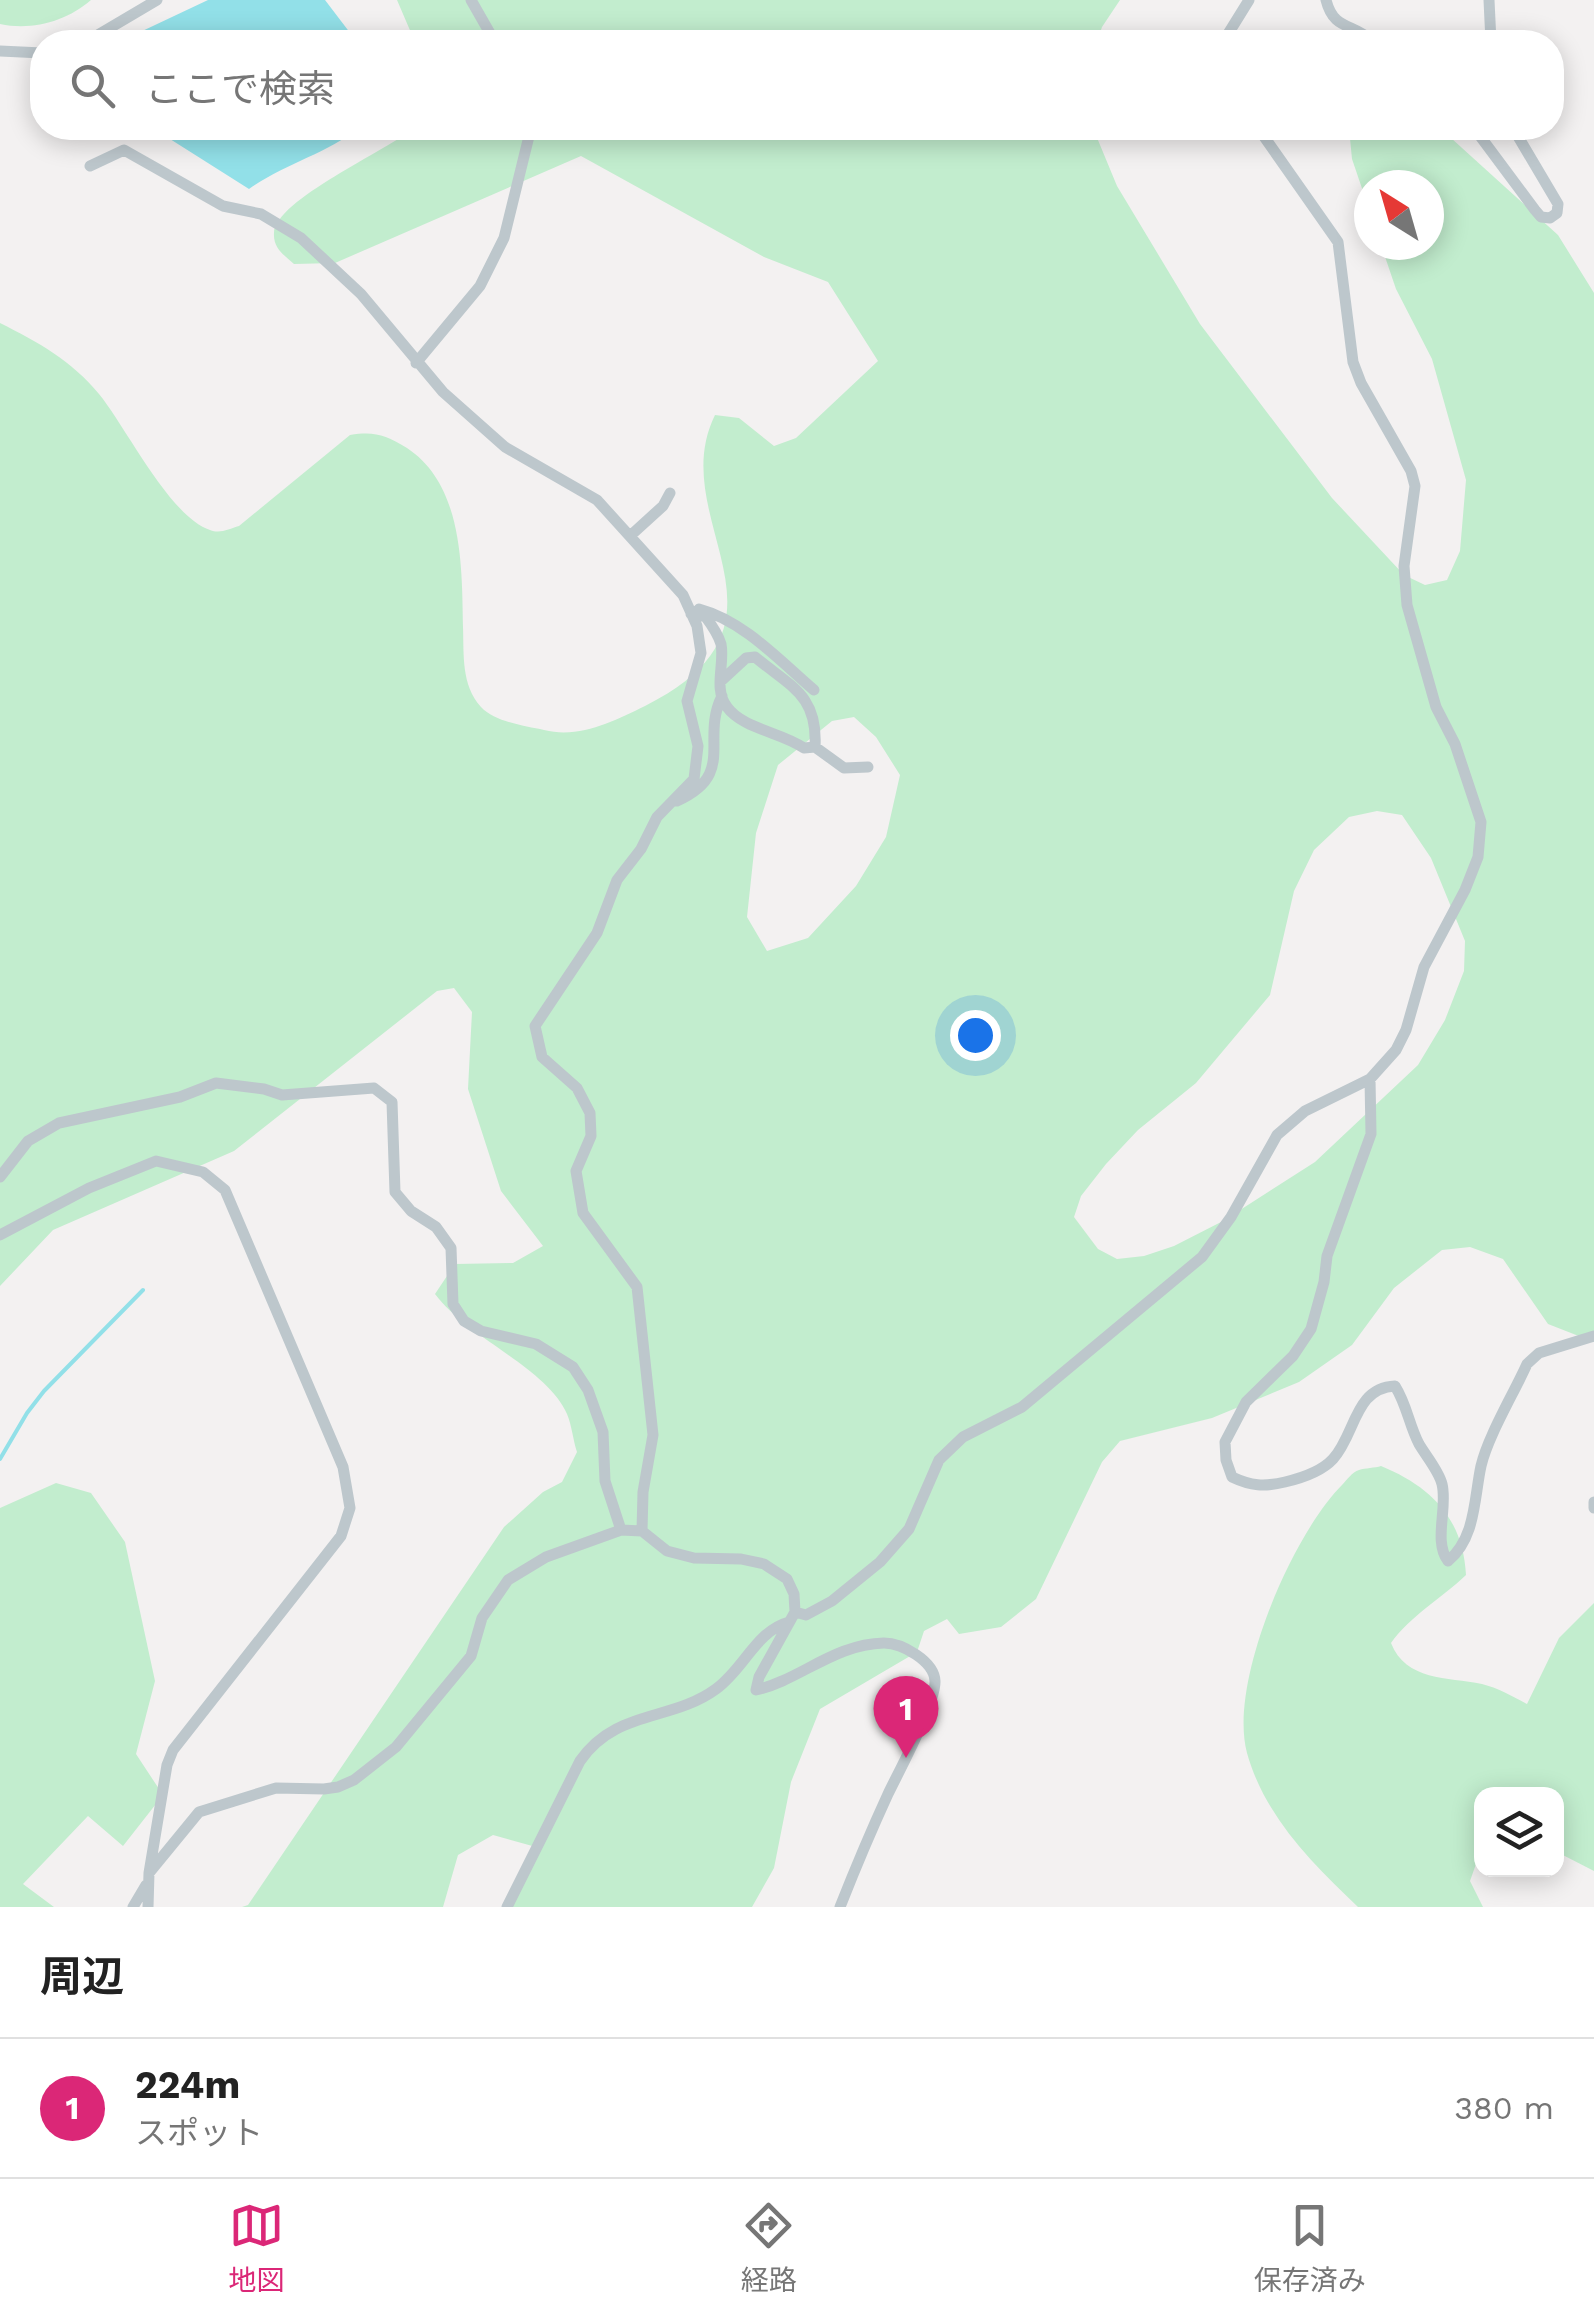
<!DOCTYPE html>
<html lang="ja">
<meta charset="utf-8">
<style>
:root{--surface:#fff;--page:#f2f2f2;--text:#222;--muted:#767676;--line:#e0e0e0;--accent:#db2777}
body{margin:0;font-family:"Work Sans","Noto Sans JP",sans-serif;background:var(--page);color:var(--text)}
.controls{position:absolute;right:30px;bottom:30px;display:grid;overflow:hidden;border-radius:20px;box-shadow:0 5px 25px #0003}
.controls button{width:90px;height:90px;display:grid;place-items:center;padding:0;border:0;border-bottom:2px solid var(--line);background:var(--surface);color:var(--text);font:50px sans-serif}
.compass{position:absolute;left:1354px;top:170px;width:90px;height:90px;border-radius:50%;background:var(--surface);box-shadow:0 5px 25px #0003;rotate:323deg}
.you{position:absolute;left:975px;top:1035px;width:35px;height:35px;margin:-25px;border:8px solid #fff;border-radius:50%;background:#1a73e8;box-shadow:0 0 0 15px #1a73e833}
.badge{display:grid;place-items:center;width:65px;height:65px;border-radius:50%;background:var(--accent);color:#fff;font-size:32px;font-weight:700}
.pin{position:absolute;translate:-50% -82px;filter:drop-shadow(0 2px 5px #0008)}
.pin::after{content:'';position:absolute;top:52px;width:35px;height:30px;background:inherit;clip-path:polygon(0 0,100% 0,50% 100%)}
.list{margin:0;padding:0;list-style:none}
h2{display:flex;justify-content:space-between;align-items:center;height:130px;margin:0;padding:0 40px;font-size:42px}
h2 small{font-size:32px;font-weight:400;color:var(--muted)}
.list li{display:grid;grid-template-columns:65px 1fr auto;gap:30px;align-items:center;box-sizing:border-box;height:140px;padding:0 40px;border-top:2px solid var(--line)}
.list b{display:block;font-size:38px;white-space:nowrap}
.list p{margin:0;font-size:32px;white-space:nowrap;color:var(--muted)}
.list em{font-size:32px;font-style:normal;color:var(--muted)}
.icon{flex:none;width:55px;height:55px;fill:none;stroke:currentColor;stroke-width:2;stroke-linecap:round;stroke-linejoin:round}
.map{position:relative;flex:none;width:1594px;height:1907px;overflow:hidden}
.search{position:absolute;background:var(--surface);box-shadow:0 5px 25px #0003;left:30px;right:30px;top:30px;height:110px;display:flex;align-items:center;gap:25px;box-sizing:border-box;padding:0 35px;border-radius:40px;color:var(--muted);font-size:38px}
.sheet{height:270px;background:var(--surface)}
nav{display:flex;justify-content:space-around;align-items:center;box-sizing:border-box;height:140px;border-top:2px solid var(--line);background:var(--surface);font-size:28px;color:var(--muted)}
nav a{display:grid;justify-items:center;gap:5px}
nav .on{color:var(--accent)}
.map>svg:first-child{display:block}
</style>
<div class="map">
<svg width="1594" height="1907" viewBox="0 0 1594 1907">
<rect width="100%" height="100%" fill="#f3f1f1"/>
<path fill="#c2edce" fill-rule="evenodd" d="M 0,0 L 91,0 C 67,21 32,31 0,24 Z
M 397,0 L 1120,0 L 1102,27 L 1097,42 L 415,42 Z
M 414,128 L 1093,128 L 1117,186 L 1200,324 L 1332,498 L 1404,575 L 1425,585 L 1447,580 L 1460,551 L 1466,480 L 1432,359 L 1396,289 L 1381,245 L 1429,245 L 1429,185 L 1369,185 L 1369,209 L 1352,159 L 1349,128 L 1440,128 L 1558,235 L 1594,293 L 1594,1342 L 1548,1324 L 1503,1259 L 1470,1247 L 1442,1250 L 1394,1288 L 1352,1345 L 1299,1382 L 1212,1418 L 1120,1441 L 1102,1462 L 1036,1599 L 1001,1627 L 959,1634 L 947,1619 L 924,1631 L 917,1652 L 820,1709 L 791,1782 L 774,1868 L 752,1907 L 509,1907 L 536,1847 L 493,1835 L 458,1855 L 443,1907 L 242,1907 L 248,1905 L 504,1527 L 543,1492 L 562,1482 L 577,1452 C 573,1440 572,1426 567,1414 C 547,1368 468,1338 435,1294 L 455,1264 L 513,1263 L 543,1246 L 501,1191 L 468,1089 L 472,1012 L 454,988 L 437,991 L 234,1151 L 53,1230 L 0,1286 L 0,323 C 38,342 72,361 99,394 C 126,427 170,517 210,530 C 220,534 229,529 239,526 L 350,435 C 375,431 385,435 407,448 C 463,485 462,566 463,627 C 464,654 461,685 481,707 C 495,722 525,726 544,730 C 580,739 614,721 645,706 C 813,622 663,521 715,415 L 739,418 L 774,446 L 796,438 L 878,361 L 828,282 L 764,257 L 581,156 L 335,263 L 294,264 C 284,255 273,248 274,233 C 275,200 388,150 414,128 ZM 854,717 L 876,737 L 900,775 L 886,837 L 856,886 L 808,938 L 767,951 L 747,917 L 756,833 L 778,765 L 832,721 ZM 1377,811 L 1402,815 L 1431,858 L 1465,941 L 1464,971 L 1445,1020 L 1418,1065 L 1315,1162 L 1223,1221 L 1174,1246 L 1144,1256 L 1117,1259 L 1098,1249 L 1074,1217 L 1081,1196 L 1106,1164 L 1138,1130 L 1196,1083 L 1270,995 L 1294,891 L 1314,850 L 1349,817 Z
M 1381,1466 C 1432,1487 1463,1519 1466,1575 C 1442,1598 1410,1616 1391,1643 C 1406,1681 1447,1677 1482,1684 C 1498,1688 1512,1696 1527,1704 L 1559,1638 L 1594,1603 L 1594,1871 L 1557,1852 L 1556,1794 L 1482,1794 L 1481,1860 L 1476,1864 L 1470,1881 L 1483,1907 L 1358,1907 C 1312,1863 1265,1817 1247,1753 C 1228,1683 1292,1535 1342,1485 C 1347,1480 1352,1472 1359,1470 C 1365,1468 1375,1468 1381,1466 Z
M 56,1483 L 91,1493 L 125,1542 L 155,1681 L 136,1754 L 163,1795 L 123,1846 L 88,1816 L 23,1884 L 54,1907 L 0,1907 L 0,1508 Z"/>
<path fill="#92e0e8" d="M 208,0 L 325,0 L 357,42 L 119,42 Z
M 161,128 L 359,128 C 326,154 284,164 249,189 L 170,139 Z"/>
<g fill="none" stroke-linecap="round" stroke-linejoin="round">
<path stroke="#92e0e8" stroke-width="4" d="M 0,1459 L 27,1413 L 44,1391 L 143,1290"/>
<path stroke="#bdc7cc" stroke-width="11" d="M 471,0 L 495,42
M 1326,0 C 1334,32 1354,22 1373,42
M 1489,0 L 1491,42
M 86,42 L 157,0
M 1223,42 L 1249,0
M 0,51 L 42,53
M 1474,128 L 1535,210 L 1541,217 L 1550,218 L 1557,213 L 1558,204 L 1513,128
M 90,166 L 124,150 L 223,206 L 261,214 L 301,238 L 361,294 L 443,392 L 505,447 L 597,500 L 683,595 L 697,626 L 701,653 L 687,701 L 698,746 L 694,779 L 657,817 L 641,849 L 617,880 L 597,933 L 535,1026 L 542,1057 L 577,1088 L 590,1113 L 591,1136 L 576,1171 L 583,1213 L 637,1287 L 653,1435 L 643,1492 L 642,1531
M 416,363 L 480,286 L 504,238 L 531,128
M 630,536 L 663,506 L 670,493
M 699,609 C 744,621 780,661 814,690
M 691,614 L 705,616 C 711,624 718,634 721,644 C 725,664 713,689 727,707 C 743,729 781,732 804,748 L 815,747 L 844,768 L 868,767
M 720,682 L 746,658 L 755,657 C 791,687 818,695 815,747
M 677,801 C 737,774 700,740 722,696
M 1370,1079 L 1371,1134 L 1327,1256 L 1324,1282 L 1311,1329 L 1293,1356 L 1246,1402 L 1225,1442 L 1226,1460 L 1232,1477 C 1251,1486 1264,1487 1285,1482 C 1302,1478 1321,1472 1333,1459 C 1356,1434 1354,1388 1395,1386 C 1407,1405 1409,1425 1419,1444 C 1426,1456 1439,1471 1442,1484 C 1448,1508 1433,1541 1448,1561 C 1476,1538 1474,1498 1481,1466 C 1488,1436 1514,1393 1527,1364 L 1539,1353 L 1594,1336
M 0,1177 L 28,1141 L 59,1123 L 180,1097 L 216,1083 L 264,1089 L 282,1095 L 374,1088 L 392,1102 L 395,1192 L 411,1211 L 436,1227 L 451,1248 L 453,1304 L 464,1321 L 481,1331 L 536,1344 L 573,1367 L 588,1390 L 603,1432 L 605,1481 L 621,1530
M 0,1235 L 89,1188 L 156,1161 L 203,1172 L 225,1190 L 343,1467 L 350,1508 L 341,1536 L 173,1750 L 167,1765 L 149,1873 L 148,1907
M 1594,1502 L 1594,1508
M 795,1612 L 806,1615 L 832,1601 L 880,1562 L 909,1529 L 939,1460 L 963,1437 L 1022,1407 L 1202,1257 L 1231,1217 L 1277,1135 L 1305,1111 L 1370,1079 L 1396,1050 L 1406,1030 L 1424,967 L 1465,890 L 1478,857 L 1481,822 L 1455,744 L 1436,707 L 1407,605 L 1404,566 L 1415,486 L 1411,471 L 1361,383 L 1353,362 L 1338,242 L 1258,128
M 149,1873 L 199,1812 L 276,1788 L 324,1789 L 338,1787 L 354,1780 L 396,1747 L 471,1656 L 482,1618 L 508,1580 L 546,1557 L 621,1530 L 642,1531 L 667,1551 L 694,1558 L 741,1559 L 764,1564 L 787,1579 L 794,1594 L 795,1612 L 759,1677 L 756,1690 C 800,1680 834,1644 884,1643 C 902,1643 934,1661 935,1681 C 936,1703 899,1771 888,1794 C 871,1831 855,1869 840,1907
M 133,1907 L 146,1885
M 507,1907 L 580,1761 C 616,1709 671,1722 716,1689 C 744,1669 756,1631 789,1622"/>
</g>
</svg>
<div class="controls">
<button><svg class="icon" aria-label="layers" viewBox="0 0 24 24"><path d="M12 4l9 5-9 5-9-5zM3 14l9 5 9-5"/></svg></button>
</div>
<svg class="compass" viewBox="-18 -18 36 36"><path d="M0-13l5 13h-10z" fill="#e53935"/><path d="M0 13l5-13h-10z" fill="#767676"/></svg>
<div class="you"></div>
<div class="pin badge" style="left:906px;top:1758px">1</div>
<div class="search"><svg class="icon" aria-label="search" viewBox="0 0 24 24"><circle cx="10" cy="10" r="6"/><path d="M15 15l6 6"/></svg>ここで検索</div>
</div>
<section class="sheet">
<h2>周辺<small></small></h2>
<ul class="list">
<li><span class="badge">1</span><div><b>224m</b><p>スポット</p></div><em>380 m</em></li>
</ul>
</section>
<nav>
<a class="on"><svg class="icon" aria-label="map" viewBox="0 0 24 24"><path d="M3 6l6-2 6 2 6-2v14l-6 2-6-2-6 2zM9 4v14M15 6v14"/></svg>地図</a>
<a><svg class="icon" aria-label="directions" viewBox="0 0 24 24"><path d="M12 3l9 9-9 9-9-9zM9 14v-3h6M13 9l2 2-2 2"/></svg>経路</a>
<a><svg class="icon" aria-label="saved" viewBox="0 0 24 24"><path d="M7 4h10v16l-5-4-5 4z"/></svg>保存済み</a>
</nav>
